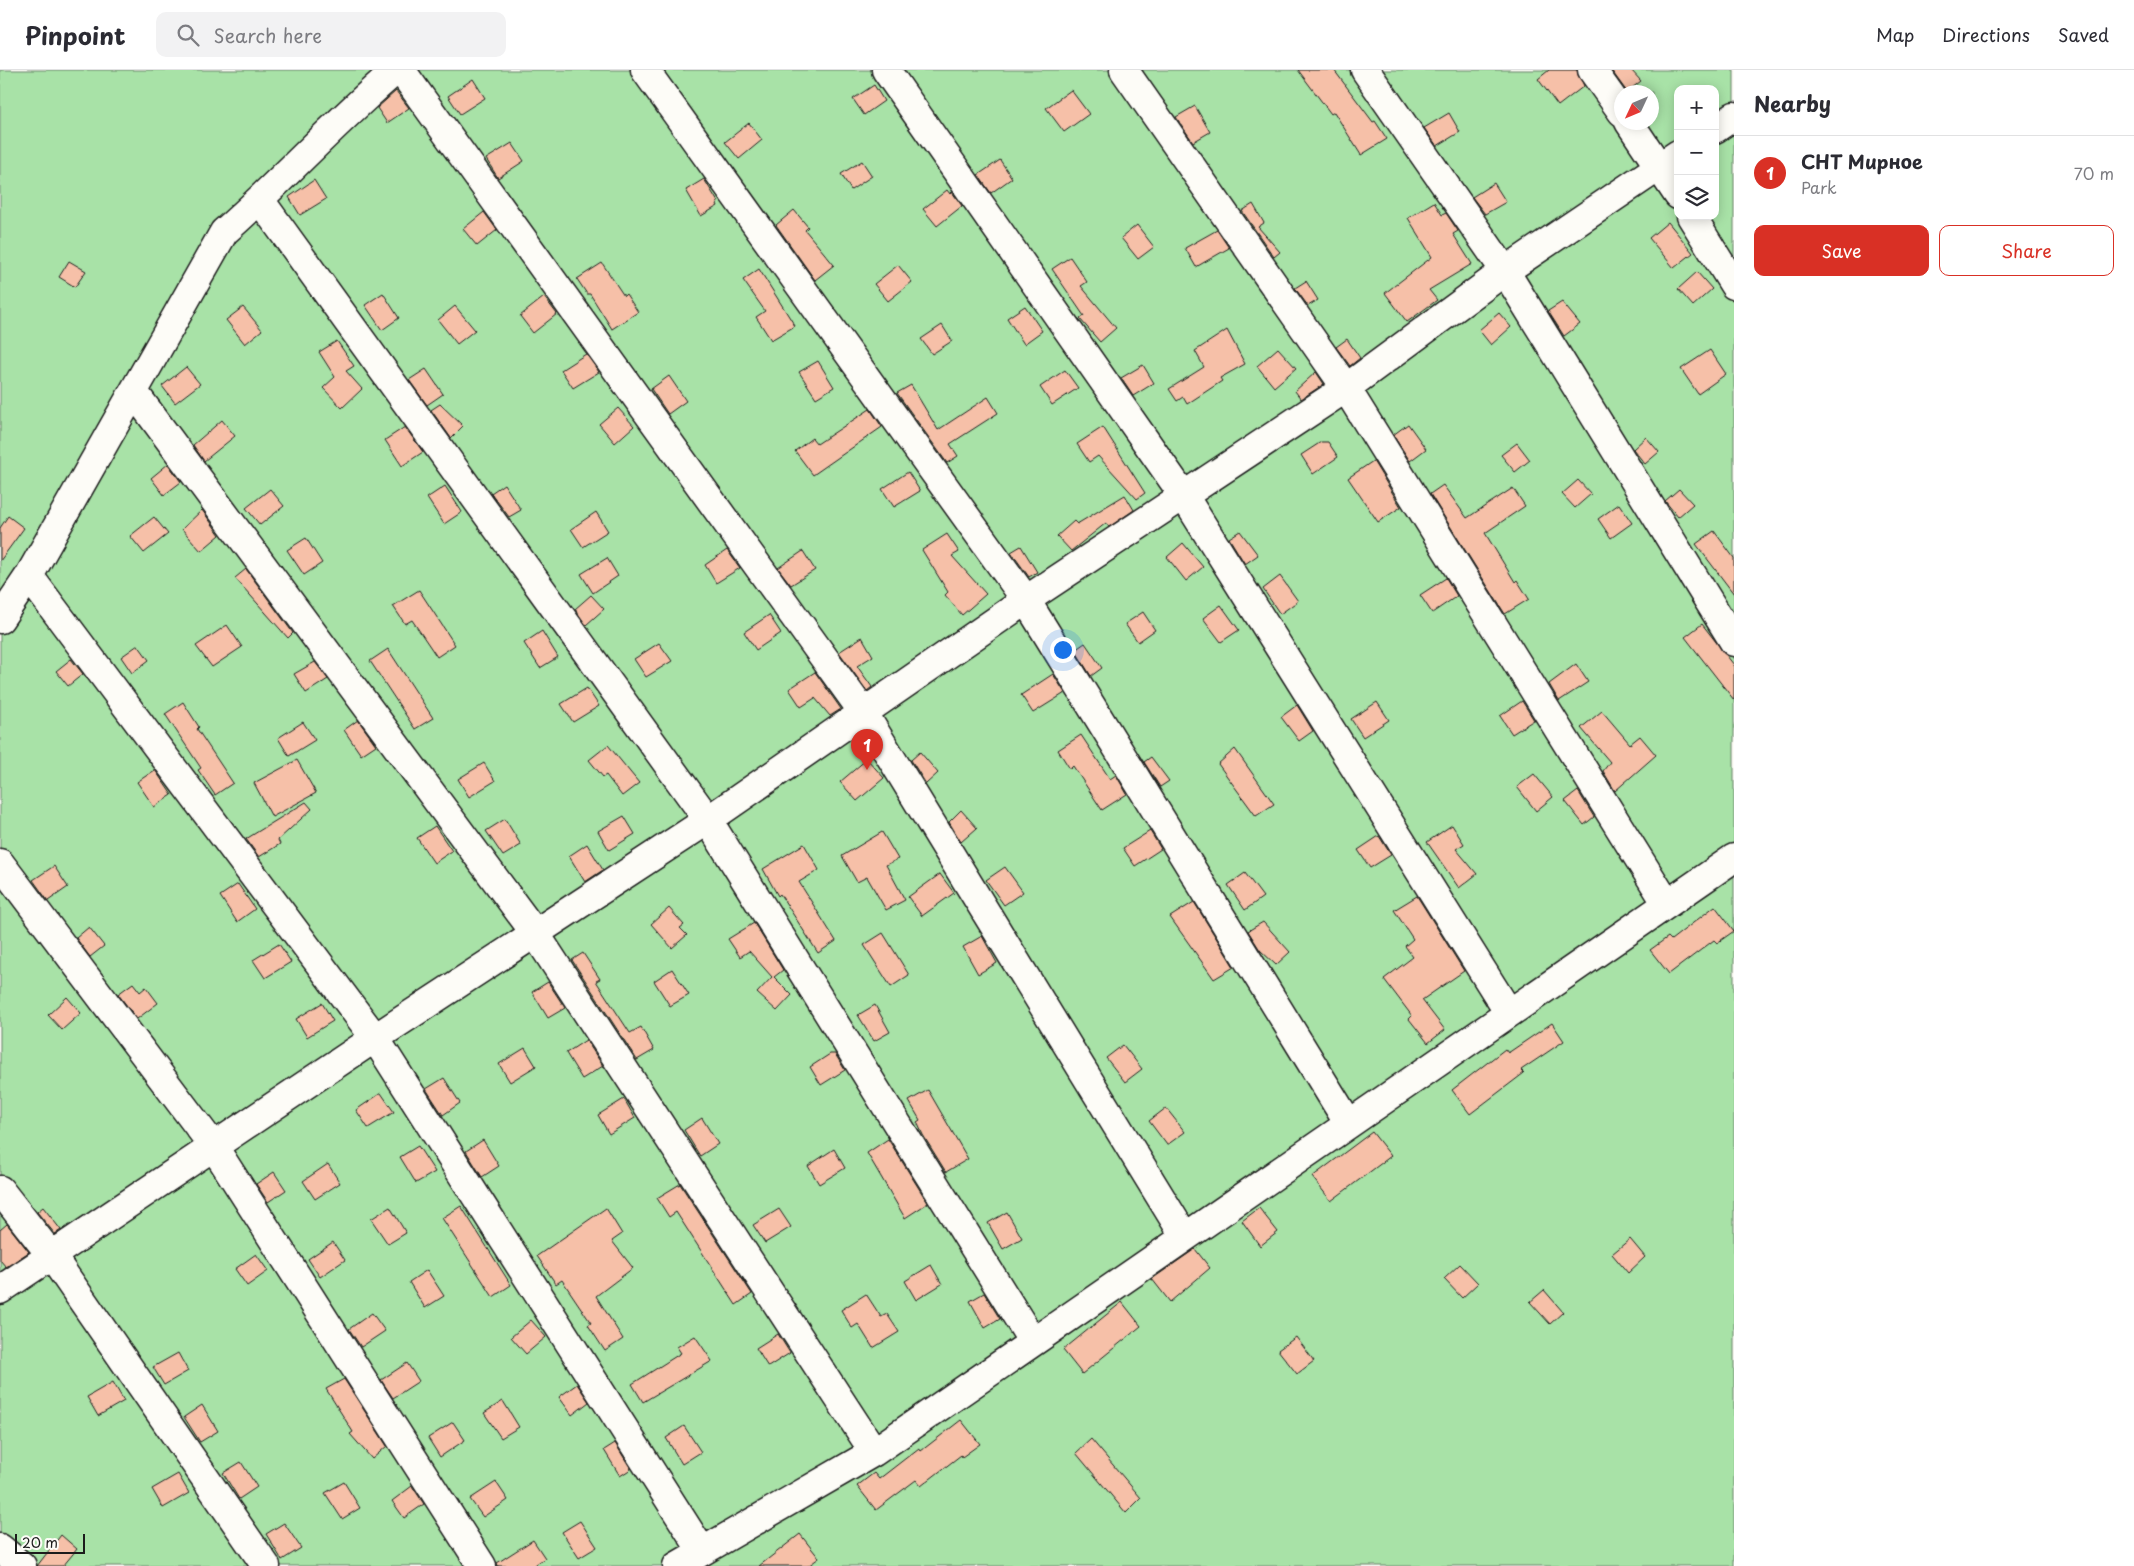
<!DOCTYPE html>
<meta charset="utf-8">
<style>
:root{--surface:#fff;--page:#f2f2f3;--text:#2b2b33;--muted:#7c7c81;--line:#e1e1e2;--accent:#d93025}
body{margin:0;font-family:"Playpen Sans",sans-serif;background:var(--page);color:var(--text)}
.controls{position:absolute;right:15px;top:15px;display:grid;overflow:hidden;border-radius:10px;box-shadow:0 2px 12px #0003}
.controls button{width:45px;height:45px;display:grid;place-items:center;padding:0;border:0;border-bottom:1px solid var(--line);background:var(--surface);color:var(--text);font:25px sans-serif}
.compass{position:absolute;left:1614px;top:15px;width:45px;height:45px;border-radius:50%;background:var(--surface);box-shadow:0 2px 12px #0003;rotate:226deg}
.scale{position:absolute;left:15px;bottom:12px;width:70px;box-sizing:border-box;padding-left:5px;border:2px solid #1c1c1c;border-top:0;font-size:14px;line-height:18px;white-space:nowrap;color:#1c1c1c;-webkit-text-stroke:4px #fdfcf7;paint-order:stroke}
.you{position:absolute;left:1062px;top:579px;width:18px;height:18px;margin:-12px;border:4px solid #fff;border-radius:50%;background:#1a73e8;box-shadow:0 0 0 8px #1a73e833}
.badge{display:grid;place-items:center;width:32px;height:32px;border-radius:50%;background:var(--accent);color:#fff;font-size:16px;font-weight:700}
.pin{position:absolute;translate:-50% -41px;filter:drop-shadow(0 1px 2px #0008)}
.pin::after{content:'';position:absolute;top:26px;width:18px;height:15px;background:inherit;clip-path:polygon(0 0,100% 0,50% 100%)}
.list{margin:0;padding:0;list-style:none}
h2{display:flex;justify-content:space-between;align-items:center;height:65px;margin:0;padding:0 20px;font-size:21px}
h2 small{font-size:16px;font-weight:400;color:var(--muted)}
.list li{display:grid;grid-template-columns:32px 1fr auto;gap:15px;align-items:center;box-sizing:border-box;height:75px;padding:0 20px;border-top:1px solid var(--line)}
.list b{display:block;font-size:19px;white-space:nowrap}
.list p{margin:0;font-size:16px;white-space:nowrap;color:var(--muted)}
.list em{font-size:16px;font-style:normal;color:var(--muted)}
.actions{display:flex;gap:10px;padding:15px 20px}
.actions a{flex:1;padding:11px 0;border:1px solid var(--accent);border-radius:10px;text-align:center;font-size:18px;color:var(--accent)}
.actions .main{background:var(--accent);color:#fff}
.icon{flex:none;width:28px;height:28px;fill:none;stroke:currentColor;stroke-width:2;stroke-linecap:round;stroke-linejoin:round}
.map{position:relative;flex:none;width:1734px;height:1496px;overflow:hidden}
header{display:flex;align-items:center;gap:30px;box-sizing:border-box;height:70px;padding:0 25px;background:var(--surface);border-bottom:1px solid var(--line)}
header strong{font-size:24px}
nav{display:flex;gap:28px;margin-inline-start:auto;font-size:18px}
.search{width:350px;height:45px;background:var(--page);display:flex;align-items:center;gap:12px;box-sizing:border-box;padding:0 18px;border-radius:10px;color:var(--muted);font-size:19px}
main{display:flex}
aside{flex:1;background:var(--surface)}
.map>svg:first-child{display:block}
</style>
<header>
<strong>Pinpoint</strong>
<div class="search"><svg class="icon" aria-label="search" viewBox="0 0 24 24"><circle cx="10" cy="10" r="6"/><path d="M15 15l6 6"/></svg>Search here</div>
<nav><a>Map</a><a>Directions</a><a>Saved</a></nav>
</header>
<main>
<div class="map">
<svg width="1734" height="1496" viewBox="0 0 1734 1496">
<rect width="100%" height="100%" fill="#fdfcf7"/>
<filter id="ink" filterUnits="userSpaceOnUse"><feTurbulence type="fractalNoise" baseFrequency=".02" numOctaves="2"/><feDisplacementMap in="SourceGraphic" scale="10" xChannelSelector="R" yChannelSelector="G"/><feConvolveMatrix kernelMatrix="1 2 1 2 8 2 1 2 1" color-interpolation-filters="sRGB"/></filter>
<g filter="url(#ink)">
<path fill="#a8e2a7" stroke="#627f62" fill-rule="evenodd" d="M 0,0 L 1734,0 L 1734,1496 L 0,1496 ZM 1678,19 L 1715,19 L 1715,146 L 1678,146 ZM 1622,22 L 1652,22 L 1652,52 L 1622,52 Z"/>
<path fill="#f6c0a8" stroke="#1c1c1c" d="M 1298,0 L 1334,0 L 1373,52 L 1375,51 L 1387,69 L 1361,85 L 1334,42 L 1331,44 Z
M 1549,0 L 1577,0 L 1584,16 L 1558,36 L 1538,9 Z
M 1611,0 L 1631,0 L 1641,11 L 1627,22 Z
M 473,9 L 485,28 L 460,44 L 448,26 Z
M 874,15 L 884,31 L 864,45 L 853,29 Z
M 1071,20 L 1089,44 L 1064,62 L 1046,38 Z
M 396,21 L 409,38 L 387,53 L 377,38 Z
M 1195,36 L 1210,62 L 1193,72 L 1176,47 Z
M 1449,43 L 1460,62 L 1437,76 L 1424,58 Z
M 749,53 L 762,70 L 739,89 L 725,72 Z
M 512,73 L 524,91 L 498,108 L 486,89 Z
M 1000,90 L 1012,108 L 991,123 L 978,105 Z
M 862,91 L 872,106 L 851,120 L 841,104 Z
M 704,109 L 718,132 L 717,134 L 718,136 L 701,146 L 686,120 Z
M 314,110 L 326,129 L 300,145 L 289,127 Z
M 1494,113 L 1506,132 L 1485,144 L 1472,127 Z
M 947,120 L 950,124 L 952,122 L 962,136 L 937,156 L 923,139 Z
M 1434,132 L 1442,145 L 1446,143 L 1458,161 L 1453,164 L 1472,194 L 1429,220 L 1437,230 L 1407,252 L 1385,223 L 1432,187 L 1408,148 Z
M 1253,134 L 1264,153 L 1258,157 L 1280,182 L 1274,187 L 1242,141 Z
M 794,140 L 808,157 L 805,160 L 834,195 L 815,210 L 776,155 Z
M 484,142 L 497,160 L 477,176 L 463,159 Z
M 1668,152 L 1693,183 L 1674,198 L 1649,168 Z
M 1137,155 L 1154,177 L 1138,189 L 1121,168 Z
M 1217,160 L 1229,178 L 1196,197 L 1185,178 Z
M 1070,187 L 1087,212 L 1081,216 L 1116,258 L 1100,272 L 1080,249 L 1084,246 L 1052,199 Z
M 69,191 L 86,201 L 75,217 L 59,207 Z
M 602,193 L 624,226 L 626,224 L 638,242 L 612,259 L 590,224 L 587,224 L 577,209 Z
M 898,195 L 912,212 L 888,231 L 874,214 Z
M 759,199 L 795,256 L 771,270 L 756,247 L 765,241 L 743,210 Z
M 1697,202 L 1712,219 L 1693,236 L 1678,219 Z
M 1306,211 L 1318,230 L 1308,236 L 1295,218 Z
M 383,223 L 399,248 L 382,260 L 365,235 Z
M 544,227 L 557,244 L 533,263 L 520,246 Z
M 1562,232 L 1580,254 L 1564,266 L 1548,241 Z
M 455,236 L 475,260 L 457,274 L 438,250 Z
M 1025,236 L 1042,261 L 1024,274 L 1007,248 Z
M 243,237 L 262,260 L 245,274 L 226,250 Z
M 1499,243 L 1511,257 L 1491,275 L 1479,260 Z
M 942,255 L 952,271 L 932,284 L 921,269 Z
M 1227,260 L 1245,294 L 1220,308 L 1222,311 L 1187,334 L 1183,327 L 1177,331 L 1169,319 L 1204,297 L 1195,281 Z
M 1347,269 L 1360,288 L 1350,296 L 1336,277 Z
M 337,271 L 354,296 L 346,301 L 362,319 L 342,338 L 323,318 L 335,307 L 319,282 Z
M 1278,278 L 1296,298 L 1274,317 L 1257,296 Z
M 1710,280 L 1726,304 L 1698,324 L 1681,299 Z
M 586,284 L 599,302 L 573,318 L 561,300 Z
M 818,291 L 834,317 L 816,328 L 799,302 Z
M 1143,295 L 1154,313 L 1133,326 L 1121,308 Z
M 186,297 L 200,314 L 175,333 L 162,316 Z
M 426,299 L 443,324 L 427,335 L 409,310 Z
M 1065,300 L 1078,318 L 1052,335 L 1040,317 Z
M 1316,302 L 1324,314 L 1301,329 L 1295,321 Z
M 669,306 L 686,331 L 668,344 L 651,319 Z
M 911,315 L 938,360 L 988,327 L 998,343 L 950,374 L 958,386 L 947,393 L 897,323 Z
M 440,334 L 463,356 L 451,368 L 431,340 Z
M 618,338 L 634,356 L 615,373 L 599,354 Z
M 870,339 L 882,357 L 813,405 L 795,381 L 812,368 L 817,374 Z
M 222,350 L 235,366 L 204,391 L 193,375 Z
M 1408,354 L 1426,379 L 1410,391 L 1393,365 Z
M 405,357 L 423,382 L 402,396 L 385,370 Z
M 1103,357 L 1145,423 L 1137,429 L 1098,386 L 1089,392 L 1077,374 Z
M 1646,367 L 1659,382 L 1645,394 L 1633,379 Z
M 1321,372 L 1328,372 L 1338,387 L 1313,404 L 1301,385 Z
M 1517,373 L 1530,390 L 1515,402 L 1501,385 Z
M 1373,391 L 1401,437 L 1378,452 L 1348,408 Z
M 168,394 L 181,412 L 164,425 L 151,408 Z
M 908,402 L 920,421 L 894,437 L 882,419 Z
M 1578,410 L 1591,424 L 1575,438 L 1562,424 Z
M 504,414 L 521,440 L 509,447 L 491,423 Z
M 1443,415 L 1467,448 L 1513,418 L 1525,436 L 1485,463 L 1515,512 L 1517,510 L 1529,529 L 1505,544 L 1430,424 Z
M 445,416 L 462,442 L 444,454 L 427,428 Z
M 270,419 L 284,436 L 260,455 L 246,438 Z
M 1679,419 L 1693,434 L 1678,447 L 1665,431 Z
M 1125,425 L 1134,440 L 1109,457 L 1106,453 L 1071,481 L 1057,466 L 1074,451 L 1077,454 Z
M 1619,434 L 1632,453 L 1611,468 L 1598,449 Z
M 202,440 L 220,465 L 201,481 L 182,459 Z
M 596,442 L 608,461 L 583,477 L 571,459 Z
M 8,446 L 24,458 L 0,491 L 0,458 Z
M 154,447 L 168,464 L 144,483 L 130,466 Z
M 1240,461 L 1258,485 L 1245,494 L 1229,468 Z
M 1714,461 L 1734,488 L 1734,524 L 1696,474 Z
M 947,464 L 959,482 L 952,486 L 986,524 L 962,545 L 945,525 L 948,522 L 922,480 Z
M 306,468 L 322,493 L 304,505 L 287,480 Z
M 1183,473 L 1203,497 L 1186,511 L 1167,487 Z
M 1021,476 L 1037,502 L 1029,507 L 1011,482 Z
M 727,480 L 740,498 L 716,513 L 705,495 Z
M 803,481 L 815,500 L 791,515 L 778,498 Z
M 607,488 L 618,506 L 593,523 L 581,504 Z
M 246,499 L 293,563 L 288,568 L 235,508 Z
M 1280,506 L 1298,531 L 1280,544 L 1263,519 Z
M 1446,508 L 1457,526 L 1432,543 L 1420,525 Z
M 419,520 L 455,575 L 437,587 L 412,550 L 405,554 L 393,536 Z
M 591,525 L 604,539 L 586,555 L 575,539 Z
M 1221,535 L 1239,560 L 1221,572 L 1203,548 Z
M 1143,542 L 1155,560 L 1138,572 L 1125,554 Z
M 769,545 L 781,563 L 756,580 L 744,562 Z
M 1702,554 L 1734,595 L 1734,630 L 1685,567 Z
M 227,555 L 242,577 L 212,597 L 196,576 Z
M 542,561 L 558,587 L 540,598 L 524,573 Z
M 862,567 L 873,586 L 857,596 L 872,617 L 867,621 L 839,582 Z
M 659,573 L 672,591 L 646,607 L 634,589 Z
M 1085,573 L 1102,598 L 1091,606 L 1075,580 Z
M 138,575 L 149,590 L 132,603 L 121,587 Z
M 388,579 L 433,648 L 415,659 L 370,591 Z
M 71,589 L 83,604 L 68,616 L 56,601 Z
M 315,592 L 328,609 L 306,623 L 294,604 Z
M 1576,594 L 1588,612 L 1559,631 L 1549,614 Z
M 815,602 L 841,639 L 830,646 L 815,628 L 801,637 L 789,619 Z
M 1053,604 L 1065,623 L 1033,643 L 1021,625 Z
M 587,618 L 599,636 L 573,652 L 561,634 Z
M 1522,631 L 1534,650 L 1512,664 L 1500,646 Z
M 183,632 L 199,657 L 197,659 L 233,713 L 215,725 L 198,700 L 201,698 L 165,644 Z
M 1377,632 L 1389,650 L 1363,667 L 1351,649 Z
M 1297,635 L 1313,661 L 1299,671 L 1281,647 Z
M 1602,641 L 1630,674 L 1640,666 L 1656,685 L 1615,721 L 1603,701 L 1610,692 L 1581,658 Z
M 358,650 L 376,675 L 361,685 L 344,660 Z
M 303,652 L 315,670 L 289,686 L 278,668 Z
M 1081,665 L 1110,709 L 1116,705 L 1127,724 L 1102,740 L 1073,696 L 1070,699 L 1058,680 Z
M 608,675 L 639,713 L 622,726 L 606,705 L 603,707 L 589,690 Z
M 1235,679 L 1274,734 L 1256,746 L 1218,694 Z
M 920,682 L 938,703 L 926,714 L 911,690 Z
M 1151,687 L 1169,711 L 1160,717 L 1144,692 Z
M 867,689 L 884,708 L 857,731 L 840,712 Z
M 297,690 L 316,723 L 272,747 L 254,713 Z
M 484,693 L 495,711 L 469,727 L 458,709 Z
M 155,700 L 172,725 L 154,737 L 137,712 Z
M 1534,704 L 1553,727 L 1536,741 L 1517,717 Z
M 1578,721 L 1594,747 L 1584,755 L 1565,731 Z
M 306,732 L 312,739 L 278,770 L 280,774 L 259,787 L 246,769 Z
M 961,740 L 977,758 L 961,772 L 949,752 Z
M 624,746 L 635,764 L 609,780 L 598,761 Z
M 505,749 L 521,775 L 503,786 L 486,761 Z
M 1452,755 L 1464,774 L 1456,779 L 1477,804 L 1459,818 L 1427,772 Z
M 435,756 L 452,781 L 434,793 L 417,768 Z
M 1150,761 L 1161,779 L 1135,796 L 1123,778 Z
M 882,762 L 898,789 L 886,795 L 905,830 L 886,840 L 867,807 L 857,812 L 842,786 Z
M 1379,766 L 1391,785 L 1370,798 L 1358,780 Z
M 587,774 L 603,800 L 585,812 L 569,786 Z
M 804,774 L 819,800 L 799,812 L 836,871 L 818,883 L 780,824 L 778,826 L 763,799 Z
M 54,796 L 68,817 L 48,831 L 33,810 Z
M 1005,797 L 1023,822 L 1004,835 L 986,810 Z
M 1245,803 L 1263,827 L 1245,840 L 1228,815 Z
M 940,804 L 954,823 L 922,846 L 908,827 Z
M 238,814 L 255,839 L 237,852 L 220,826 Z
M 1417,826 L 1464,901 L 1422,930 L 1445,960 L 1428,973 L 1409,949 L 1412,946 L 1384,909 L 1413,887 L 1405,876 L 1413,869 L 1394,840 Z
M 1194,832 L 1234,897 L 1214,909 L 1170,847 Z
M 1715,836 L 1734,861 L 1717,873 L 1714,870 L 1669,904 L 1650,880 L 1668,867 L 1671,870 Z
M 669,838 L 684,855 L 680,858 L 687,865 L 672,878 L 651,854 Z
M 1263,852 L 1290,882 L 1276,895 L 1260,880 L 1248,861 Z
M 754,853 L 783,900 L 774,907 L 792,925 L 777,941 L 757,923 L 772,907 L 749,881 L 740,887 L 728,869 Z
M 89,857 L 104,876 L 90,887 L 76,868 Z
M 883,863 L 909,905 L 891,917 L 864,875 Z
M 982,866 L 997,893 L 978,904 L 963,877 Z
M 279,874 L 291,892 L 265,908 L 253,890 Z
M 583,883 L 600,909 L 596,911 L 630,963 L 641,957 L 654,980 L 637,990 L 572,890 Z
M 672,899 L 689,925 L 670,936 L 654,911 Z
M 548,912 L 565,938 L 548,948 L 532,922 Z
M 133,913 L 140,922 L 146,917 L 158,933 L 137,949 L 118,924 Z
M 67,927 L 81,943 L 62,960 L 48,945 Z
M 322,933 L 333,951 L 307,967 L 296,949 Z
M 875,935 L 890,962 L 874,971 L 858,945 Z
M 1552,953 L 1564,971 L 1521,1000 L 1524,1003 L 1470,1044 L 1452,1020 L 1505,979 L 1508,983 Z
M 586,970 L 603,996 L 582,1009 L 566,983 Z
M 1123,975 L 1142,999 L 1125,1012 L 1106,988 Z
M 525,978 L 536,996 L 510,1012 L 499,994 Z
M 830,984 L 835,984 L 845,1000 L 821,1015 L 810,997 Z
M 444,1008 L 460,1033 L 443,1045 L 426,1019 Z
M 928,1020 L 968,1089 L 946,1102 L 923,1065 L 917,1052 L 920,1050 L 909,1031 Z
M 381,1023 L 394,1042 L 368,1058 L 356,1040 Z
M 624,1029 L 635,1048 L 609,1064 L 598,1045 Z
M 1166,1038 L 1185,1062 L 1167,1075 L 1149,1051 Z
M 702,1048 L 718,1074 L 700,1086 L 684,1060 Z
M 1372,1062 L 1391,1086 L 1331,1131 L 1312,1107 Z
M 888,1069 L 928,1133 L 905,1148 L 867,1083 Z
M 483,1070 L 499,1096 L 482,1107 L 466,1081 Z
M 418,1076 L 435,1102 L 416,1113 L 400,1087 Z
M 834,1079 L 845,1098 L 819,1114 L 808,1096 Z
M 328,1094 L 340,1113 L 315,1129 L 303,1111 Z
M 274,1102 L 286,1120 L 268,1132 L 256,1114 Z
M 680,1114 L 752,1224 L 736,1235 L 676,1142 L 669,1147 L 657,1128 Z
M 461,1136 L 511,1215 L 493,1227 L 442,1148 Z
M 43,1137 L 61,1160 L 55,1164 L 37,1142 Z
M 390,1137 L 406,1163 L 388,1174 L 371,1149 Z
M 606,1138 L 622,1164 L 612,1171 L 633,1198 L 596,1226 L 623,1269 L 605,1281 L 588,1255 L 591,1253 L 562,1210 L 556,1214 L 537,1186 Z
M 1259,1138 L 1278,1162 L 1260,1176 L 1242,1151 Z
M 779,1139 L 791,1157 L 765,1173 L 753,1155 Z
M 1007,1142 L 1022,1168 L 1003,1179 L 988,1153 Z
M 7,1154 L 29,1182 L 6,1197 L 0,1190 L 0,1160 Z
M 1630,1169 L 1645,1187 L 1628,1203 L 1612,1184 Z
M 333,1172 L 345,1190 L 320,1207 L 308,1189 Z
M 1195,1179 L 1210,1198 L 1170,1232 L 1152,1209 Z
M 256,1184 L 268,1201 L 247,1216 L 235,1199 Z
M 1460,1194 L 1478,1213 L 1462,1228 L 1444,1209 Z
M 931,1195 L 942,1214 L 916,1230 L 905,1211 Z
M 427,1200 L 444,1226 L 425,1238 L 409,1212 Z
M 1544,1220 L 1563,1242 L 1550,1254 L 1530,1232 Z
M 984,1223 L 1000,1249 L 985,1258 L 970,1231 Z
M 866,1224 L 881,1247 L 887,1244 L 899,1262 L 873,1278 L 858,1254 L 852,1258 L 841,1240 Z
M 1122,1232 L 1141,1256 L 1082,1304 L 1063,1280 Z
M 372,1243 L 385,1261 L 361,1277 L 349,1259 Z
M 531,1250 L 546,1267 L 526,1284 L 511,1267 Z
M 778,1264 L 790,1283 L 768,1297 L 756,1278 Z
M 695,1266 L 712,1291 L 643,1332 L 632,1314 L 681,1283 L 677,1277 Z
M 1296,1267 L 1314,1291 L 1297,1304 L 1278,1280 Z
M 178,1283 L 188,1301 L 164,1315 L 153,1297 Z
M 407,1293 L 419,1311 L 393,1328 L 381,1310 Z
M 344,1309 L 387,1376 L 372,1389 L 350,1364 L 353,1362 L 326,1319 Z
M 113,1312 L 124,1331 L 98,1346 L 87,1327 Z
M 577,1314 L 589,1332 L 572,1345 L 559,1327 Z
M 503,1331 L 519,1357 L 501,1368 L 484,1343 Z
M 202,1335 L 218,1361 L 200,1372 L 184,1347 Z
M 961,1350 L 980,1374 L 962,1387 L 961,1385 L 921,1416 L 916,1410 L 876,1440 L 857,1416 L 874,1403 L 879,1409 L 919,1378 L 921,1381 Z
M 453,1352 L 465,1370 L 440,1387 L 428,1368 Z
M 684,1356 L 701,1382 L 682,1394 L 666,1368 Z
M 1091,1369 L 1141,1428 L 1126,1443 L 1076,1383 Z
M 615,1373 L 631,1399 L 620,1406 L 604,1380 Z
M 241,1392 L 257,1417 L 239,1429 L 223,1403 Z
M 178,1404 L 189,1423 L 163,1438 L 152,1419 Z
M 344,1412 L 360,1438 L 342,1449 L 325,1423 Z
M 496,1412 L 508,1430 L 483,1447 L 470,1429 Z
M 412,1416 L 424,1434 L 404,1448 L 392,1431 Z
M 580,1451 L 597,1477 L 579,1488 L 562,1462 Z
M 284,1453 L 301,1478 L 282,1490 L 266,1464 Z
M 800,1464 L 819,1488 L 808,1496 L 759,1496 Z
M 61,1465 L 77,1479 L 63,1496 L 37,1496 Z
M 533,1470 L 545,1488 L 533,1496 L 498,1496 L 497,1493 Z"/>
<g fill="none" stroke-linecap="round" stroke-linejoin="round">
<g stroke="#1c1c1c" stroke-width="31">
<path id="minor" d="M 401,0 L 863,642 L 1185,1167
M 645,0 L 1026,530 L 1349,1054
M 886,0 L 1184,426 L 1509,943
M 1124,0 L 1346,318 L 1667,834
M 1365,0 L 1505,201 L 1734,572
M 1592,0 L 1622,42
M 1629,52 L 1678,125
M 1715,59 L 1734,46
M 260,130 L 708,750 L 1033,1272
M 1691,146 L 1734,215
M 134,322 L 535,863 L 874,1382
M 29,506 L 375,968 L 702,1481
M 0,549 L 29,506 L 224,162 C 283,110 336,51 396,0
M 0,793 L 214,1077 L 482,1496
M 0,1120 L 51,1185 L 266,1496
M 0,1220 L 375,968 L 708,750 L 1026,530 L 1346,318 L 1505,201 L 1678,84
M 0,1478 L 22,1496
M 677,1496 L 874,1382 L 1734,788"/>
</g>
<use href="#minor" stroke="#fdfcf7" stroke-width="28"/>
</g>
</g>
</svg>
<div class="controls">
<button>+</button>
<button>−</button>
<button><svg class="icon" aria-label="layers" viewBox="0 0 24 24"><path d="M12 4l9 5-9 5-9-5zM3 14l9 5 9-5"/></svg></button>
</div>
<svg class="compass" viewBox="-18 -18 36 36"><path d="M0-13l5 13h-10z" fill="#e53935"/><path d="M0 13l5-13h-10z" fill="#7c7c81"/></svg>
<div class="scale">20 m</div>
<div class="you"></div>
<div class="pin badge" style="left:867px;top:700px">1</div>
</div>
<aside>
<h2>Nearby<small></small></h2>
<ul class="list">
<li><span class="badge">1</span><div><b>СНТ Мирное</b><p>Park</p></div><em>70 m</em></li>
</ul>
<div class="actions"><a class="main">Save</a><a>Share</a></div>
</aside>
</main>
